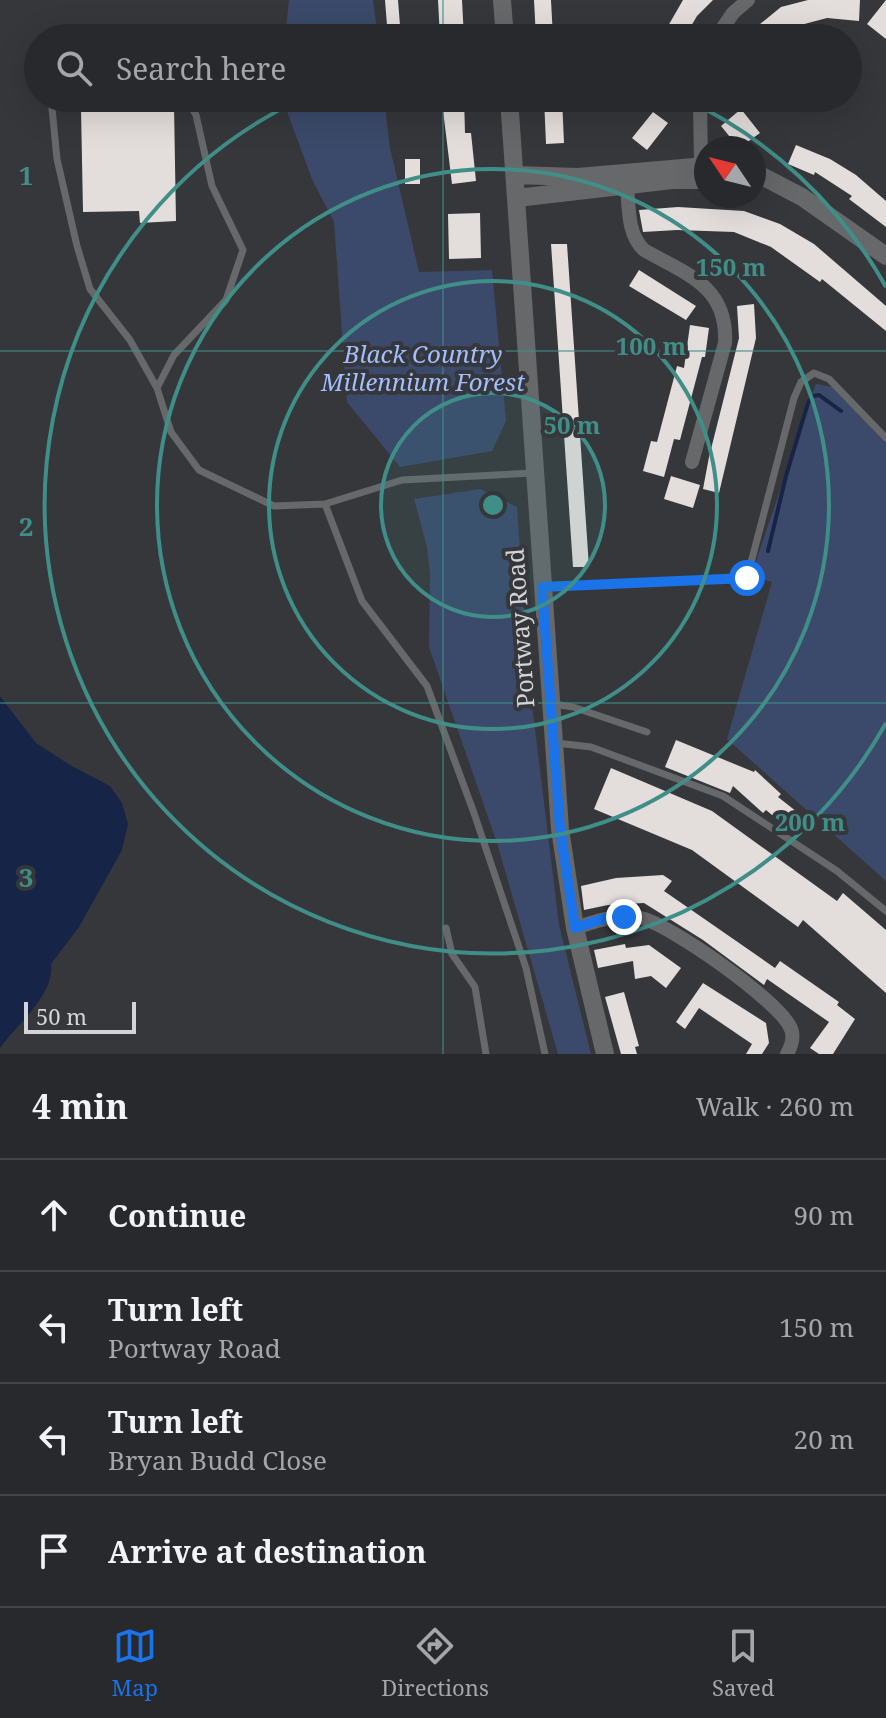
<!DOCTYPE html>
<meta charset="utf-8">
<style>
:root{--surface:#28292c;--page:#303134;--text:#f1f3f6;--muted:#a5a6a9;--line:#444548;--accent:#1a73e8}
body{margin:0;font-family:"Noto Serif",serif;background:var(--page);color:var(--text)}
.compass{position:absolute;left:694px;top:136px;width:72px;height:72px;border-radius:50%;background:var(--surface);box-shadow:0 8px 32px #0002;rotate:305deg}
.scale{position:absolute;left:24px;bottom:20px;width:112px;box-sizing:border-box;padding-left:8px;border:4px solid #d3d4d7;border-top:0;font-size:22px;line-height:28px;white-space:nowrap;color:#d3d4d7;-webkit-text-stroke:6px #36373b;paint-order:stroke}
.stop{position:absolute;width:24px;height:24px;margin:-18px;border:6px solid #1a73e8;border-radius:50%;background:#fff}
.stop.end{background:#1a73e8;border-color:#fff;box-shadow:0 2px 8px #0008}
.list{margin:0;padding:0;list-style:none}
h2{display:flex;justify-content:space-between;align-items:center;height:104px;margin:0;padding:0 32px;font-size:34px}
h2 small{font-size:26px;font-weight:400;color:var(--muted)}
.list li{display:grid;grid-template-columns:52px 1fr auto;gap:24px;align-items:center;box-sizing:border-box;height:112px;padding:0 32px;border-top:2px solid var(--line)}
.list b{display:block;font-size:30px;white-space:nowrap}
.list p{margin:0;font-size:26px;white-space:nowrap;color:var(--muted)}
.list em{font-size:26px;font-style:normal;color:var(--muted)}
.icon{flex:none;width:44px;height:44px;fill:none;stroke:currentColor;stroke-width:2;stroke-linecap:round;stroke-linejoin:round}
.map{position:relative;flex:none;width:886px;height:1054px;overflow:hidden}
.search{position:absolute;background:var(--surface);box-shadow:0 8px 32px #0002;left:24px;right:24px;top:24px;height:88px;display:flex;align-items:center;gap:20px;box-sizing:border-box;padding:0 28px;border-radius:44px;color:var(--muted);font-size:30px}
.sheet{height:552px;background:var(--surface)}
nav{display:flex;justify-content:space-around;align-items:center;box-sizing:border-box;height:112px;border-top:2px solid var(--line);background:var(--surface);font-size:22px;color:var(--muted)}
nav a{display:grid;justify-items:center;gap:4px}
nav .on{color:var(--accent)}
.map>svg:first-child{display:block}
</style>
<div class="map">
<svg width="886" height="1054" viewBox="0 0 886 1054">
<rect width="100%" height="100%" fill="#36373b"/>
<path fill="#3b4a6a" d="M 289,0 L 373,0 L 378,38 L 285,38 Z
M 282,98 L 384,98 L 390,148 L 419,272 L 492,270 L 506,421 L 492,451 L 400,467 L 347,402 L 334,222 L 312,179 Z
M 816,384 L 832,387 L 886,443 L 886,881 L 727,739 L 772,582 L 751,576 Z
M 480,489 L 517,507 L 529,680 L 559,925 L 591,1054 L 558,1054 L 497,843 L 429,647 L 430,573 L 427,547 L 414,499 Z"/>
<path fill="#162447" d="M 0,696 L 36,743 L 70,765 L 110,786 L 122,803 L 128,824 L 122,850 L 79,927 L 51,964 C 55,995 17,1024 0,1048 Z"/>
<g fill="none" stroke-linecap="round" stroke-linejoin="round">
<path stroke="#162447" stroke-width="4" d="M 768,551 L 786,476 L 808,403 L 813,396 L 819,395 L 841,411"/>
</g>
<path fill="#e3dddb" d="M 385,0 L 398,0 L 401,38 L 388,38 Z
M 438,0 L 462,0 L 464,38 L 440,38 Z
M 534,0 L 551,0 L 553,38 L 536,38 Z
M 683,0 L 713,0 L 697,16 L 684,38 L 673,38 L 664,33 Z
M 808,0 L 860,0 L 859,21 L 827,18 L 793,27 L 779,38 L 761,38 L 754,29 L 781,7 Z
M 886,0 L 886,39 L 867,24 Z
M 102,98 L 113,98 L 114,107 L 174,106 L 176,221 L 140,223 L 139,211 L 83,212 L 81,109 L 101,108 Z
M 450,98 L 464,98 L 465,133 L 471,133 L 476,181 L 452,184 L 443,110 L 451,110 Z
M 544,98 L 562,98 L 564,143 L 546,144 Z
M 741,109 L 760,133 L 739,148 L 721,126 Z
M 653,112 L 668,123 L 647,150 L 632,138 Z
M 796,145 L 830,159 L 856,175 L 886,201 L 886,227 L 849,199 L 852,196 L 815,172 L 814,175 L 788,164 Z
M 405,159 L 420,159 L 420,184 L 405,184 Z
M 678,207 L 744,211 L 780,224 L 814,244 L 886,306 L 886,331 L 822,279 L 820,282 L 771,247 L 734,232 L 677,230 L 643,232 L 639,210 Z
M 480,213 L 481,258 L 449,259 L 448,214 Z
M 551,244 L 567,244 L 589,567 L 573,567 Z
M 639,270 L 696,306 L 686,320 L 629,286 Z
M 754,304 L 756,338 L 719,493 L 703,489 L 709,457 L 739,338 L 737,306 Z
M 690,325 L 709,328 L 705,357 L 702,357 L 680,440 L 674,439 L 664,477 L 643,471 L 651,441 L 657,442 L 677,366 L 684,368 Z
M 671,476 L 700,485 L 693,508 L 664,499 Z
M 676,740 L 754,772 L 755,770 L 781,794 L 778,797 L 806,819 L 794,833 L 766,810 L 763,813 L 733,786 L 730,793 L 665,767 Z
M 611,768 L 712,811 L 837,901 L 843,893 L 886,930 L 886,993 L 803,920 L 798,927 L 692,850 L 594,809 Z
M 663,875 L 672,881 L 664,891 L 775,968 L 780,961 L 839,1002 L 837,1005 L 855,1019 L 833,1054 L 819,1054 L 810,1048 L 829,1022 L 767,979 L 764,985 L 703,940 L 644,903 L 608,905 L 584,910 L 581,886 L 616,878 Z
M 625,944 L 626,948 L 649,945 L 681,968 L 666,988 L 651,976 L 635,979 L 633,961 L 598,968 L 594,950 Z
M 703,983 L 766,1023 L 769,1043 L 762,1054 L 746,1054 L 752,1044 L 699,1008 L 685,1029 L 676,1022 Z
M 624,992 L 639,1046 L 635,1047 L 637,1054 L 621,1054 L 605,997 Z"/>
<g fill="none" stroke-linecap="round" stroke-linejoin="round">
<path stroke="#67686a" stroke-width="7" d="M 73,38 L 76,36 L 85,38
M 51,98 L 57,159 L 77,246 L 90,289 L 130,340 L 157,388 L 171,432 L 199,470 L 274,506 L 325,504 L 402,480 L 532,473
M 157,388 L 174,355 L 226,300 L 243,250 L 212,186 L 196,115 L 186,98
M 325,504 L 362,601 L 427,686 L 474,813 L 526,968 L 545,1054
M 544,587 L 747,578 L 794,398 L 801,382 L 814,373 L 829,379 L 886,438
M 553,704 L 573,707 L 647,732
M 556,743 L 591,747 L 723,796 L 837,871 L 886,911
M 446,928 L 452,954 L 475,987 L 486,1054"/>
<path stroke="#67686a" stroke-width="14" d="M 716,38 L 733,13 L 748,0
M 700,98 L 701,166
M 627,185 C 629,207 627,234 644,250 C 686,274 728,286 725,343 L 692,462
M 575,928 C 597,921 618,913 641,918 C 671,925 774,998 789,1025 C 795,1034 792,1045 787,1054"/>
<path stroke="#67686a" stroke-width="18" d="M 502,0 L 505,38
M 509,98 L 560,829 L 575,928 L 605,1054
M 754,172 L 802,197 L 886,256
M 515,175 L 578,177 L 706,166
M 517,198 L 672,180 L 706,180"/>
</g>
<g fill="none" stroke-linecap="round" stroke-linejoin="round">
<path stroke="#1a73e8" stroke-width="10" d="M 624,917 L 609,917 L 575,928 L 560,829 L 542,587 L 747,578"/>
</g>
<path fill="none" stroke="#408e88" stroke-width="2" stroke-opacity="0.55" d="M 443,0 L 443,38M 443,98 L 443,1054M 0,351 L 886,351M 0,703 L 886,703"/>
<circle cx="493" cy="505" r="112" fill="#408e88" fill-opacity=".12"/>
<g fill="none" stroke="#408e88" stroke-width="4">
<circle cx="493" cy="505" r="112"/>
<circle cx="493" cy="505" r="224"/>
<circle cx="493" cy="505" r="336"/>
<path d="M886 723A449 449 0 1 1 303 98M683 98A449 449 0 0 1 886 287"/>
</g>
<g text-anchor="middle" stroke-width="8" stroke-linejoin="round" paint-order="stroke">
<g font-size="24" font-style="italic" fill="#a1beff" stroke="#36373b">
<text x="423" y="363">Black Country<tspan x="423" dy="28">Millennium Forest</tspan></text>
</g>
<g font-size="24" fill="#d3d4d7" stroke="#36373b">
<text transform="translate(521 628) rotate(-94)" y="8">Portway Road</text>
</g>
</g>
<g font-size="26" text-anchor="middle" font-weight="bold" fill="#408e88" stroke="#36373b" stroke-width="8" stroke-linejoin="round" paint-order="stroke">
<text x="26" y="185">1</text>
<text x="26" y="536">2</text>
<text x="26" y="887">3</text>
</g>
<circle cx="493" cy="505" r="12" fill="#408e88" stroke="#36373b" stroke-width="4"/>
<g font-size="24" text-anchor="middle" font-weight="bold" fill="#408e88" stroke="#36373b" stroke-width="8" stroke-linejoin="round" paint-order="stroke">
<text x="731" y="276">150 m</text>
<text x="651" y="355">100 m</text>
<text x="572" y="434">50 m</text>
<text x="810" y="831">200 m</text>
</g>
</svg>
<svg class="compass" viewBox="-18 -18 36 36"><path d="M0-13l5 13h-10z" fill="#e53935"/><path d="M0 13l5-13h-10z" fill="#a5a6a9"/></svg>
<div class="scale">50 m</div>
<div class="stop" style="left:747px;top:578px"></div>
<div class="stop end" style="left:624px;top:917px"></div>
<div class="search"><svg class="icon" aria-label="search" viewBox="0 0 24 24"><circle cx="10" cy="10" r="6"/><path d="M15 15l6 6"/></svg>Search here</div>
</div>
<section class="sheet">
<h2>4 min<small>Walk · 260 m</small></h2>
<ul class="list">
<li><svg class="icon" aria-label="ahead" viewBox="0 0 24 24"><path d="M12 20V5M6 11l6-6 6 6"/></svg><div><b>Continue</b></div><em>90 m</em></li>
<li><svg class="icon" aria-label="left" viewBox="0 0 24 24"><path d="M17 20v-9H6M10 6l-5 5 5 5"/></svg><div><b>Turn left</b><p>Portway Road</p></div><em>150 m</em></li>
<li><svg class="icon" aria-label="left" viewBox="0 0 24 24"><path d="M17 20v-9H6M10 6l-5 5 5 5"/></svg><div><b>Turn left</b><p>Bryan Budd Close</p></div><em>20 m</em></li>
<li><svg class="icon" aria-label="arrive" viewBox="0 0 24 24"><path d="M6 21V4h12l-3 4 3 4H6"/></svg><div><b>Arrive at destination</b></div></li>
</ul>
</section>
<nav>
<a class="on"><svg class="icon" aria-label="map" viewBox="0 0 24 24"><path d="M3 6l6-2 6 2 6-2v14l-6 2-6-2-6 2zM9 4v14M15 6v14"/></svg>Map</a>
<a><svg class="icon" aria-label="directions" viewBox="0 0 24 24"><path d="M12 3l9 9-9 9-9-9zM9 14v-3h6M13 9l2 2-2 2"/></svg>Directions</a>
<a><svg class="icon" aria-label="saved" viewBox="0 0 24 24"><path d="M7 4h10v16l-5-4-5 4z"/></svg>Saved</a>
</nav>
